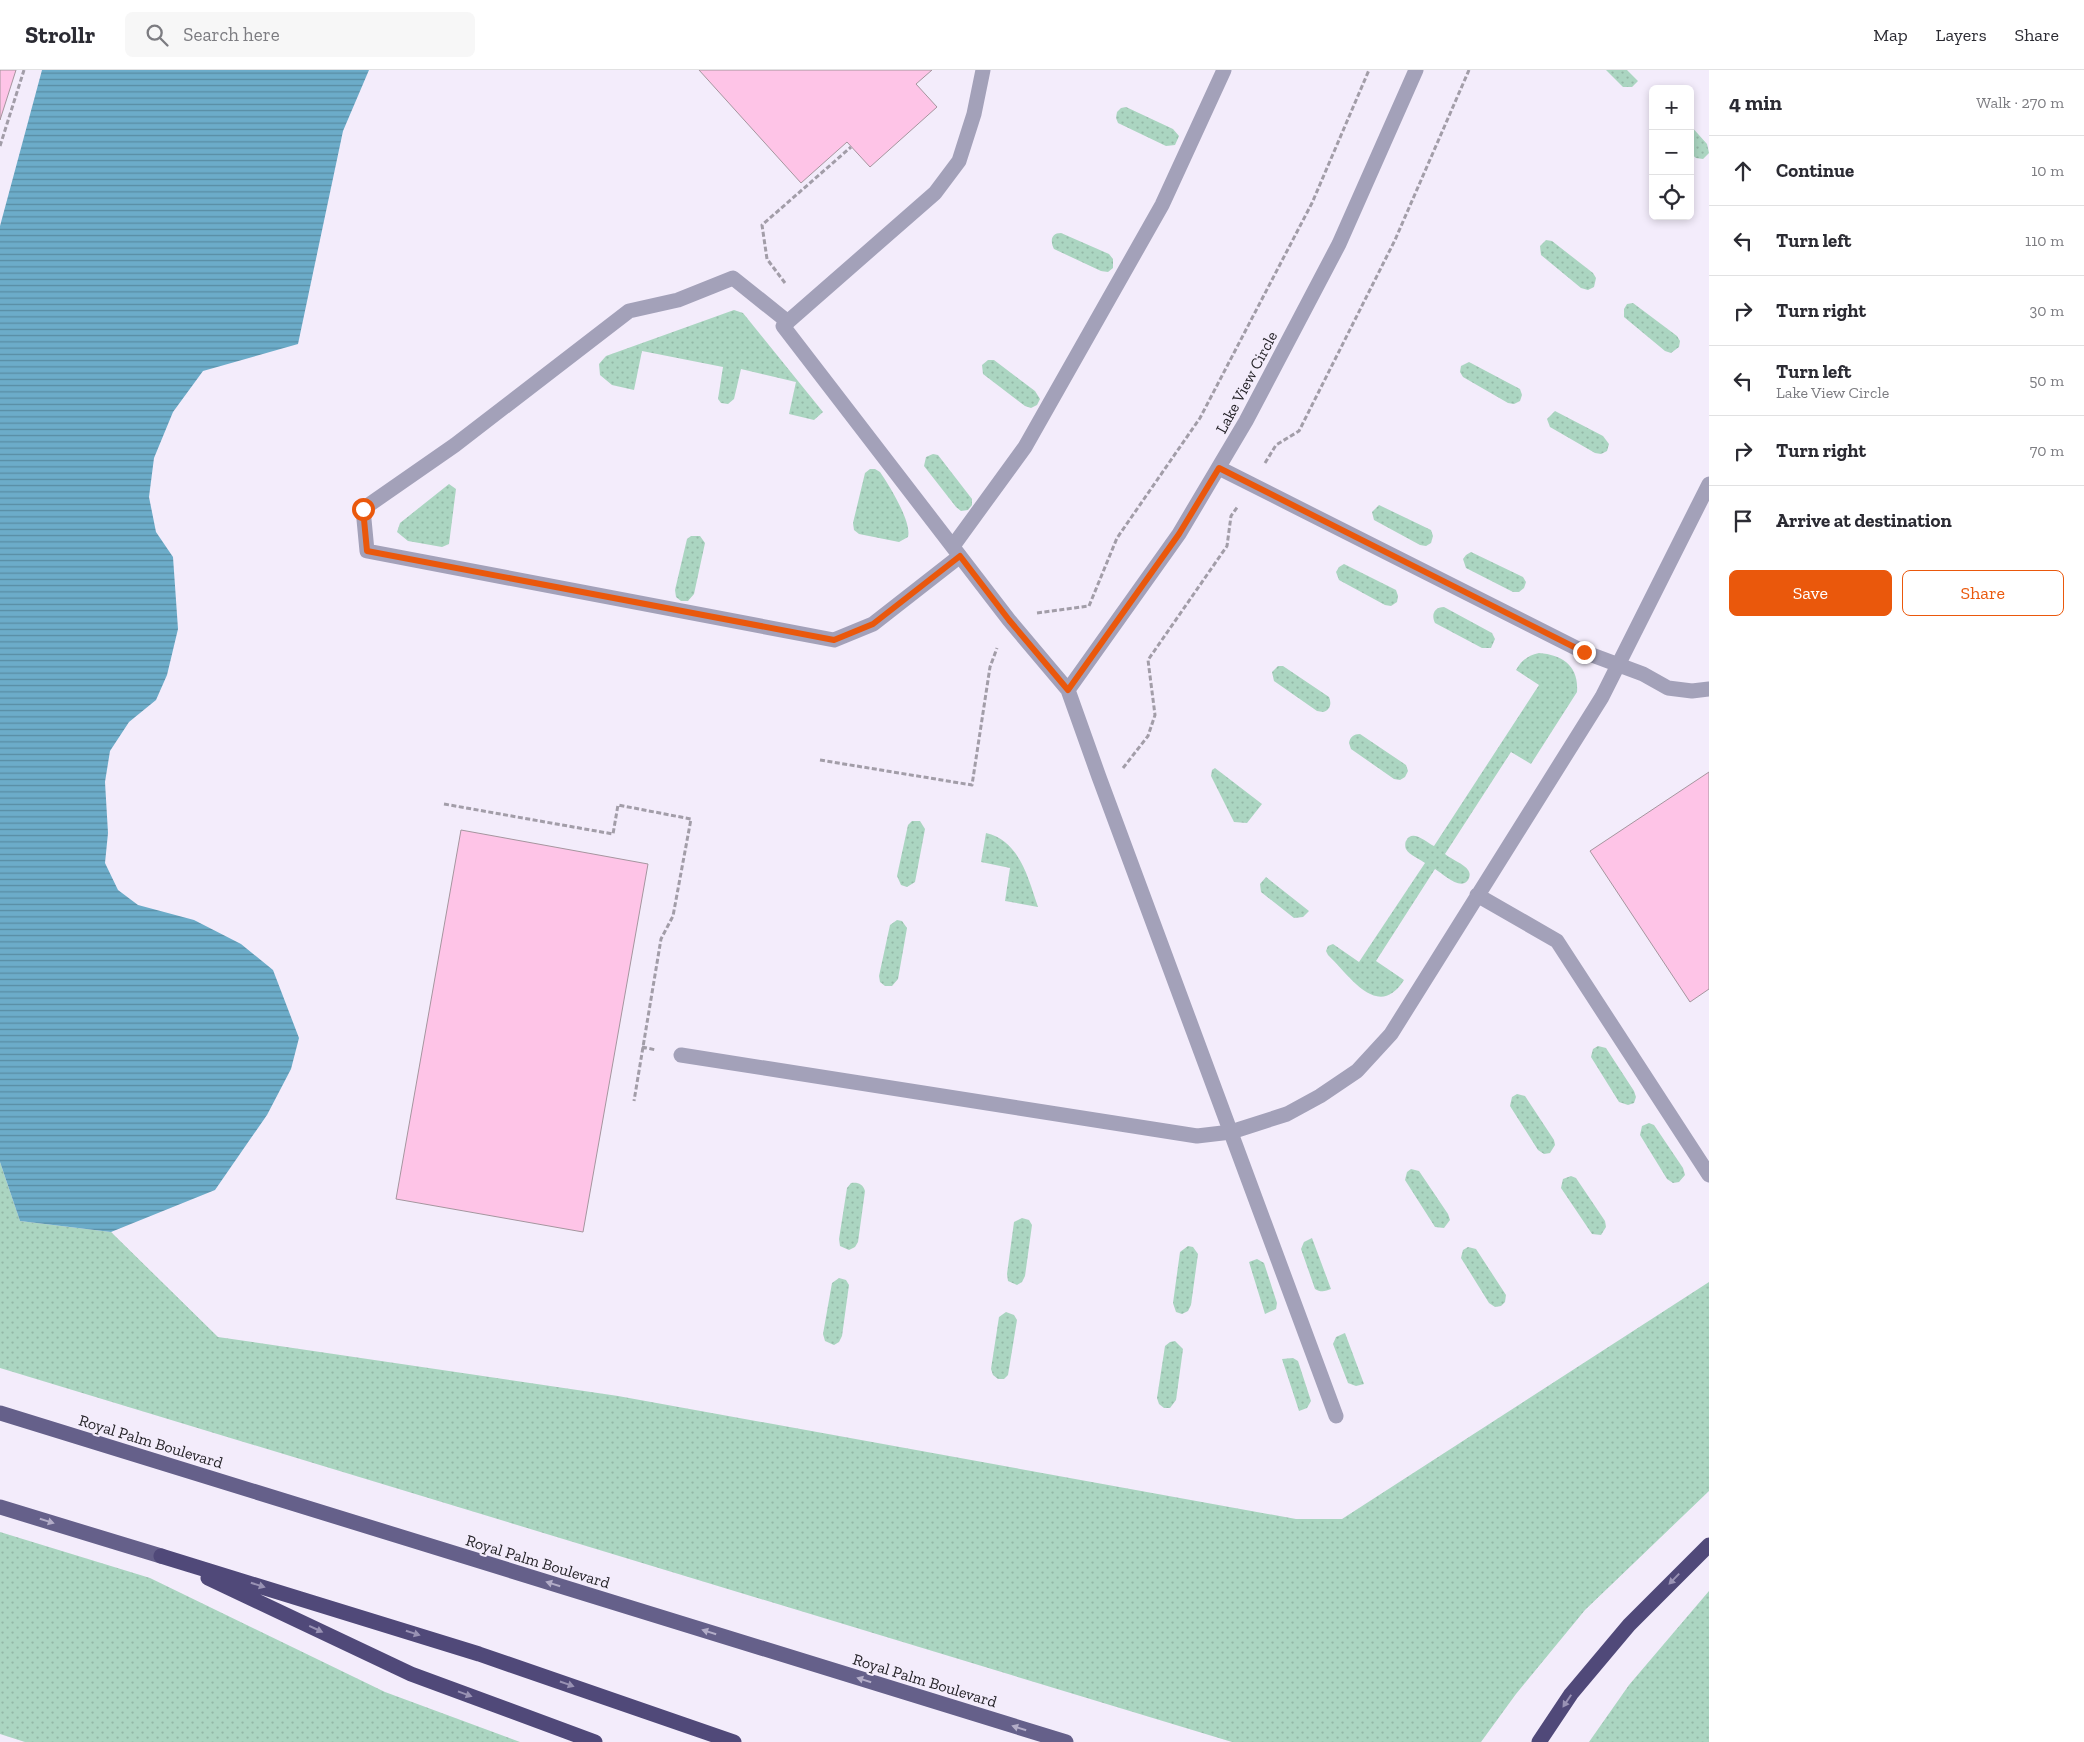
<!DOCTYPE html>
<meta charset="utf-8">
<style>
:root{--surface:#fff;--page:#f7f7f7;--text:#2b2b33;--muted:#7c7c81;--line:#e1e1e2;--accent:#ea580c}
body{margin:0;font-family:"Zilla Slab",serif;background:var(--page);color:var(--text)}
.controls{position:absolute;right:15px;top:15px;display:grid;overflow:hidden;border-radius:8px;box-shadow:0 2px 8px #0003}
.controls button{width:45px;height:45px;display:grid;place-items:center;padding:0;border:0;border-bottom:1px solid var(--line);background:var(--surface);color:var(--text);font:25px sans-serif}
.stop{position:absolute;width:15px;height:15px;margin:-11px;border:4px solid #ea580c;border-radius:50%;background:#fff}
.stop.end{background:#ea580c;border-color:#fff;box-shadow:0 1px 5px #0008}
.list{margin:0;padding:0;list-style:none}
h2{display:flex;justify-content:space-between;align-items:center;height:65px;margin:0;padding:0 20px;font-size:21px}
h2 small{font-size:16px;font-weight:400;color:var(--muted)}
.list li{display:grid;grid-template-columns:32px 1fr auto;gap:15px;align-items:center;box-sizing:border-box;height:70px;padding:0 20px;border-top:1px solid var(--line)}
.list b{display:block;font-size:19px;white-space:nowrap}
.list p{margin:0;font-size:16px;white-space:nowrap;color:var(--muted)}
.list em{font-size:16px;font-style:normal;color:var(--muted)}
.actions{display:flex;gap:10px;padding:15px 20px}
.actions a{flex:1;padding:11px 0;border:1px solid var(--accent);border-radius:8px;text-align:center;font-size:18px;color:var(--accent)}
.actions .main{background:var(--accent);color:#fff}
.icon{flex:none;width:28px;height:28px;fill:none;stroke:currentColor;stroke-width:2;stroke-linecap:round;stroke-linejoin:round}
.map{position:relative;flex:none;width:1709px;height:1672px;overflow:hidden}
header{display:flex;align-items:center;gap:30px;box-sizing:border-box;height:70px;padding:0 25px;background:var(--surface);border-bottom:1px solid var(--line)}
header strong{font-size:24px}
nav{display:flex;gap:28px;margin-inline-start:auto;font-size:18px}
.search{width:350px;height:45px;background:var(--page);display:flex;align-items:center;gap:12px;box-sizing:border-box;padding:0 18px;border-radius:8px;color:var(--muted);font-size:19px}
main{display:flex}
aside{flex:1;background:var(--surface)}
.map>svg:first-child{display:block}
</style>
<header>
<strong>Strollr</strong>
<div class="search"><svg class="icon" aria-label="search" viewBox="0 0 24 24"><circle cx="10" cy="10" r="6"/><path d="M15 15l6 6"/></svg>Search here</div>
<nav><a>Map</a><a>Layers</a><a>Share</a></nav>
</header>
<main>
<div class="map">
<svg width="1709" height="1672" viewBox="0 0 1709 1672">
<defs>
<pattern id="grass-dots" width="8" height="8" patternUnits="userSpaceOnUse" patternTransform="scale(1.25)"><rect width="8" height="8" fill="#abd5c1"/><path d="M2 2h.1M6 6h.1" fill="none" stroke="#93b7a6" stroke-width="1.8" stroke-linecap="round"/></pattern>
<pattern id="water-rules" width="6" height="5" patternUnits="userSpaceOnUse" patternTransform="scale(1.25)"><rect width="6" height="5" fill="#6cacc9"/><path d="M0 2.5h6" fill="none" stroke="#598ca3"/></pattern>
</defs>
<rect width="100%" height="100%" fill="#f3ecfb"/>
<path fill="url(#grass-dots)" d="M 1606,0 L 1627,0 L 1638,11 L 1632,17 L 1623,17 Z
M 1126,37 L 1173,59 L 1179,66 L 1175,75 L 1166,76 L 1118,53 L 1116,48 L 1117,42 L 1121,38 Z
M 1690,55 L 1707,74 L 1709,83 L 1703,89 L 1696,88 L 1690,83 Z
M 1061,163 L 1109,184 L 1113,189 L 1113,198 L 1108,202 L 1101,201 L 1054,179 C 1050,171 1051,163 1061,163 Z
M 1546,170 L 1552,171 L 1593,203 L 1596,208 L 1594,217 L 1588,220 L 1581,218 L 1541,185 L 1540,176 Z
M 1633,233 L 1677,266 L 1680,271 L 1679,277 L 1671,283 L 1665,281 L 1624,247 L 1624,239 L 1627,234 Z
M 734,240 L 743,243 L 823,342 L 814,350 L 789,344 L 796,312 L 741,299 L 734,329 L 728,334 L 721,333 L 718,329 L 723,297 L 642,281 L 634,320 L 612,315 L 600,305 L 599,294 L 606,286 Z
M 988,290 L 994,290 L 1035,321 L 1040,329 L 1037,335 L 1031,338 L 1025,336 L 983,304 L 982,295 Z
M 1469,292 L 1520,319 L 1522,325 L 1520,331 L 1514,334 L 1508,333 L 1463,307 L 1460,302 L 1461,296 Z
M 1555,341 L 1603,366 L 1609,374 L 1607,381 L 1601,384 L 1595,383 L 1550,357 L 1547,349 Z
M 933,384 L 938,385 L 972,429 L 972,435 L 968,440 L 961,441 L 956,437 L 924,396 L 926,387 Z
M 870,399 L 875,399 L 880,402 C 889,415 912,452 908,467 L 899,472 L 859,464 L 854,460 L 853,453 L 865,403 Z
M 449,414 L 456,419 L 449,474 L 442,477 L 408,471 L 397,462 L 400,453 Z
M 1379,435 L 1431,460 L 1433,466 L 1431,473 L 1426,476 L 1420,475 L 1374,450 L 1372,442 Z
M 691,466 L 700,466 L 705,473 L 694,524 L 688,531 L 681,531 L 676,527 L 675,520 L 687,469 Z
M 1471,482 L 1523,507 L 1526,512 L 1524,518 L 1519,522 L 1513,522 L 1466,498 L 1463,489 L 1466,485 Z
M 1344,494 L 1396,520 L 1398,526 L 1397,532 L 1391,536 L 1385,535 L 1339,510 L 1336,502 L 1339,497 Z
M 1444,537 L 1492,563 L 1495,569 L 1491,578 L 1482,578 L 1435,553 C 1431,545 1434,537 1444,537 Z
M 1539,583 C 1563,585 1579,596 1577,622 L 1531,694 L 1511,682 L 1445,784 C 1451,789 1464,794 1468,800 C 1470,803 1470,805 1469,808 C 1463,823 1443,804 1435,799 L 1376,891 L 1404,910 C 1378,951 1350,906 1328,885 L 1326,881 L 1328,876 L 1333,874 L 1359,892 L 1425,793 C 1420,789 1409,785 1406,779 C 1405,777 1405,772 1406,771 C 1412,758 1427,773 1434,776 L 1539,615 L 1516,600 C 1522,590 1527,586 1539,583 Z
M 1278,596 L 1283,596 L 1329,627 C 1332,634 1330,640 1323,642 L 1317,641 L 1274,611 L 1272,602 Z
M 1360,664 L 1406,695 L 1408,701 L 1405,707 L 1400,710 L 1394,709 L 1351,679 L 1349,673 C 1350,667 1354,664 1360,664 Z
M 1215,698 L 1262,734 L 1247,753 L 1234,752 L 1211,706 L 1212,700 Z
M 912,751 L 920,751 L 925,759 L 915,812 L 907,817 L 901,815 L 897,806 L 908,755 Z
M 986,763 C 1020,771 1028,808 1038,837 L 1005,831 L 1010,798 L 981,792 Z
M 1266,807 L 1309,841 L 1303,847 L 1294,848 L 1261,822 L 1260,814 Z
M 897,850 L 902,851 L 907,858 L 898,909 L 892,916 L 885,916 L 880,912 L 879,906 L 890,855 Z
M 1598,976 L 1606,978 L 1634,1021 L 1636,1027 L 1634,1033 L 1628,1035 L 1619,1032 L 1591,987 L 1593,979 Z
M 1517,1024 L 1525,1026 L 1554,1070 L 1555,1075 L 1550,1083 L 1544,1084 L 1538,1080 L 1510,1036 L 1512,1027 Z
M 1649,1053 L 1654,1055 L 1683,1098 L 1685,1105 L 1679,1112 L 1673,1113 L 1667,1109 L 1640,1065 L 1642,1056 Z
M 0,1092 L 20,1151 L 111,1162 L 218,1267 L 618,1326 L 1296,1449 L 1342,1449 L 1709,1212 L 1709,1421 L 1585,1540 L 1516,1624 L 1481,1672 L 1232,1672 L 0,1298 Z
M 1411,1099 L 1419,1101 L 1448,1144 L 1450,1150 L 1444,1158 L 1435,1157 L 1405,1110 L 1407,1102 Z
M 1571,1106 L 1576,1108 L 1605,1151 L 1606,1157 L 1601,1165 L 1592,1164 L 1561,1118 L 1563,1109 Z
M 851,1113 C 858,1112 863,1114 865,1121 L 858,1172 L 855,1177 L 849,1180 L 840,1176 L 839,1169 L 847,1118 Z
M 1022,1148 L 1029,1150 L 1032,1155 L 1025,1206 L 1022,1212 L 1017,1215 L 1008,1211 L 1007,1204 L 1014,1152 Z
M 1312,1168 L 1331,1219 C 1326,1221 1321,1223 1315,1219 L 1301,1179 L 1304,1172 Z
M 1188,1176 L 1193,1177 L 1198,1184 L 1191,1235 L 1188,1241 L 1182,1244 L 1176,1242 L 1173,1233 L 1180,1182 Z
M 1468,1177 L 1476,1179 L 1506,1225 L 1505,1232 L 1501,1236 L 1495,1237 L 1489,1233 L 1461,1188 L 1463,1180 Z
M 1257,1189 L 1264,1193 L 1277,1233 L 1276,1239 L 1265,1244 L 1249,1192 Z
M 839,1208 L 846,1210 L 849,1215 L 842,1266 L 839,1272 L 834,1275 L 825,1271 L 823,1264 L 832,1213 Z
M 1006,1242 L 1014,1245 L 1017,1250 L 1008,1305 L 1004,1309 L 998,1309 L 993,1305 L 991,1299 L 999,1247 Z
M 1345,1263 L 1364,1314 L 1356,1316 L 1348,1313 L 1333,1274 L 1336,1267 Z
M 1175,1271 L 1183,1279 L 1176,1330 L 1170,1338 L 1164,1338 L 1159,1334 L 1157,1328 L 1165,1276 L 1170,1272 Z
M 1293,1288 L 1298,1291 L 1311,1331 L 1307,1338 L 1299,1341 L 1282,1289 Z
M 0,1462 L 150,1508 L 385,1622 L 520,1672 L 25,1672 L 0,1664 Z
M 1709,1521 L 1709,1672 L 1589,1672 L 1629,1615 Z"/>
<path fill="url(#water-rules)" d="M 42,0 L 369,0 L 343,61 L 298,274 L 203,301 L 173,342 L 154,388 L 149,427 L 156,462 L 173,487 L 178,559 L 167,605 L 156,630 L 129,652 L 110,681 L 105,712 L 108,763 L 105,793 L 118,820 L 138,835 L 194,850 L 241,874 L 273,900 L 299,968 L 291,999 L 267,1045 L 215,1120 L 111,1162 L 20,1151 L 0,1092 L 0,156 Z"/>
<path fill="#fec4e7" stroke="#a5959e" d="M 0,0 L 16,0 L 0,50 Z
M 699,0 L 932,0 L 916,14 L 937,37 L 870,97 L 847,72 L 801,113 Z
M 1709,702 L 1709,919 L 1690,932 L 1590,781 Z
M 461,760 L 648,794 L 583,1162 L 396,1129 Z"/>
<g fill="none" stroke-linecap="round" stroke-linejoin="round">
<path stroke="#a29da8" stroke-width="3" stroke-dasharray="5 2.5" stroke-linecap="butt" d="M 0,76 L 24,0
M 785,213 L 767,189 L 762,155 L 851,77
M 1265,393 L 1276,375 L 1299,361 L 1395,170 L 1469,0
M 1037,543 L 1089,536 L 1117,468 L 1200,348 L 1312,133 L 1369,0
M 820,690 L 972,715 L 990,597 L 997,578
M 1123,698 L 1148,666 L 1155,645 L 1148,590 L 1227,476 L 1231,446 L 1238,436
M 444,734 L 613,764 L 618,735 L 691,749 L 673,846 L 661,869 L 634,1031
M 642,977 L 656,980"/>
<path stroke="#a3a1b9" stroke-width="15" d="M 983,0 L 974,44 L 959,91 L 935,123 L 783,256 L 1009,550 L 1068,620 L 1099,707 L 1336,1346
M 788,252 L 733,208 L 678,230 L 629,241 L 455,375 L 363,439 L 367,481 L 834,570 L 873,554 L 960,486
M 1219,398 L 1584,582 L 1643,604 L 1668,618 L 1692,621 L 1709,619
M 953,476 L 1025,377 L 1162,135 L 1224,0
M 1068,620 L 1179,464 L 1246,351 L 1339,174 L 1416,0
M 1477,825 L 1557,871 L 1709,1105
M 681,985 L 1197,1066 L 1231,1062 L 1287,1044 L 1320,1026 L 1357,1001 L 1391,964 L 1602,627 L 1709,414"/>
<path stroke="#65608a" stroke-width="15" d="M 0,1343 L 1066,1672
M 0,1437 L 161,1486"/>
<path stroke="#504979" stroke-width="15" d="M 161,1486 L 479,1584 L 734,1672
M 208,1508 L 411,1604 L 595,1672
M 1539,1672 L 1571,1624 L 1629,1555 L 1709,1475"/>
</g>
<defs><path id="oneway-solid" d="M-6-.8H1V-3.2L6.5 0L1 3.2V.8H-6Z" transform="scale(1.25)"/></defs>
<g fill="#b3adc8">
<use href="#oneway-solid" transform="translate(47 1451) rotate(17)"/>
<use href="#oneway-solid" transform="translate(553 1514) rotate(-163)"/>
<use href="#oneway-solid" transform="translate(709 1562) rotate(-163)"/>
<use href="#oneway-solid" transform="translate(864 1610) rotate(-163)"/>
<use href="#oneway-solid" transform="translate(1019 1658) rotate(-163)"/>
</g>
<g fill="#9992b4">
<use href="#oneway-solid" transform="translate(1674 1509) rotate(134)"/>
<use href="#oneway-solid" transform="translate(258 1515) rotate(17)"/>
<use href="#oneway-solid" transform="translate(316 1559) rotate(25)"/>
<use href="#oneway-solid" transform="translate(413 1563) rotate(18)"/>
<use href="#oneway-solid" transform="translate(567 1614) rotate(19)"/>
<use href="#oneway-solid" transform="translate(465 1624) rotate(20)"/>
<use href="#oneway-solid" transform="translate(1567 1631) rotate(124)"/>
</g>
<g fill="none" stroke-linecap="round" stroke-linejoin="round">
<path stroke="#ea580c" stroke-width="6" d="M 363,439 L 367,481 L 834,570 L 873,554 L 960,486 L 1009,550 L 1068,620 L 1179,464 L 1219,398 L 1584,582"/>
</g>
<g text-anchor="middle" stroke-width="4.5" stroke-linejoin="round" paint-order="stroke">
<g font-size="16" fill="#252328" stroke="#f3ecfb">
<text transform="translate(1246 312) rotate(-62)" y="6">Lake View Circle</text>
<text transform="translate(151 1371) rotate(17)" y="6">Royal Palm Boulevard</text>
<text transform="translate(538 1491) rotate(17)" y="6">Royal Palm Boulevard</text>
<text transform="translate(925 1610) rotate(17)" y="6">Royal Palm Boulevard</text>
</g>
</g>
</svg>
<div class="controls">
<button>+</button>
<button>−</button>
<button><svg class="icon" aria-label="locate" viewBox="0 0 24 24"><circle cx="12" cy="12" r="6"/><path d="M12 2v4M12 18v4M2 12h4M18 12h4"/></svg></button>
</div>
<div class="stop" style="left:363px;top:439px"></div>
<div class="stop end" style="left:1584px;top:582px"></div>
</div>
<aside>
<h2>4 min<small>Walk · 270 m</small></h2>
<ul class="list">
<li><svg class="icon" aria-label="ahead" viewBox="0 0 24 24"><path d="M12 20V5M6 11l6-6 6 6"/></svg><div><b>Continue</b></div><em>10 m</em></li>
<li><svg class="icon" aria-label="left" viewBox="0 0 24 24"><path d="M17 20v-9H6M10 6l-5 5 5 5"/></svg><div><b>Turn left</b></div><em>110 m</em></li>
<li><svg class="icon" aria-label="right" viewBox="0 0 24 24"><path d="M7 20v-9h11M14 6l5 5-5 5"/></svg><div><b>Turn right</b></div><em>30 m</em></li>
<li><svg class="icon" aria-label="left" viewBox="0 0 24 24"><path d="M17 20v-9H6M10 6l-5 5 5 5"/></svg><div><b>Turn left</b><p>Lake View Circle</p></div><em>50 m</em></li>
<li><svg class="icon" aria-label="right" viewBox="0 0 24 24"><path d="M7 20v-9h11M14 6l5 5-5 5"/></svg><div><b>Turn right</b></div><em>70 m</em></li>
<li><svg class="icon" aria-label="arrive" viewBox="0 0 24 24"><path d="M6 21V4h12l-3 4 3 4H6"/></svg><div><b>Arrive at destination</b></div></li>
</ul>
<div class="actions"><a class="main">Save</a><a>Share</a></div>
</aside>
</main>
